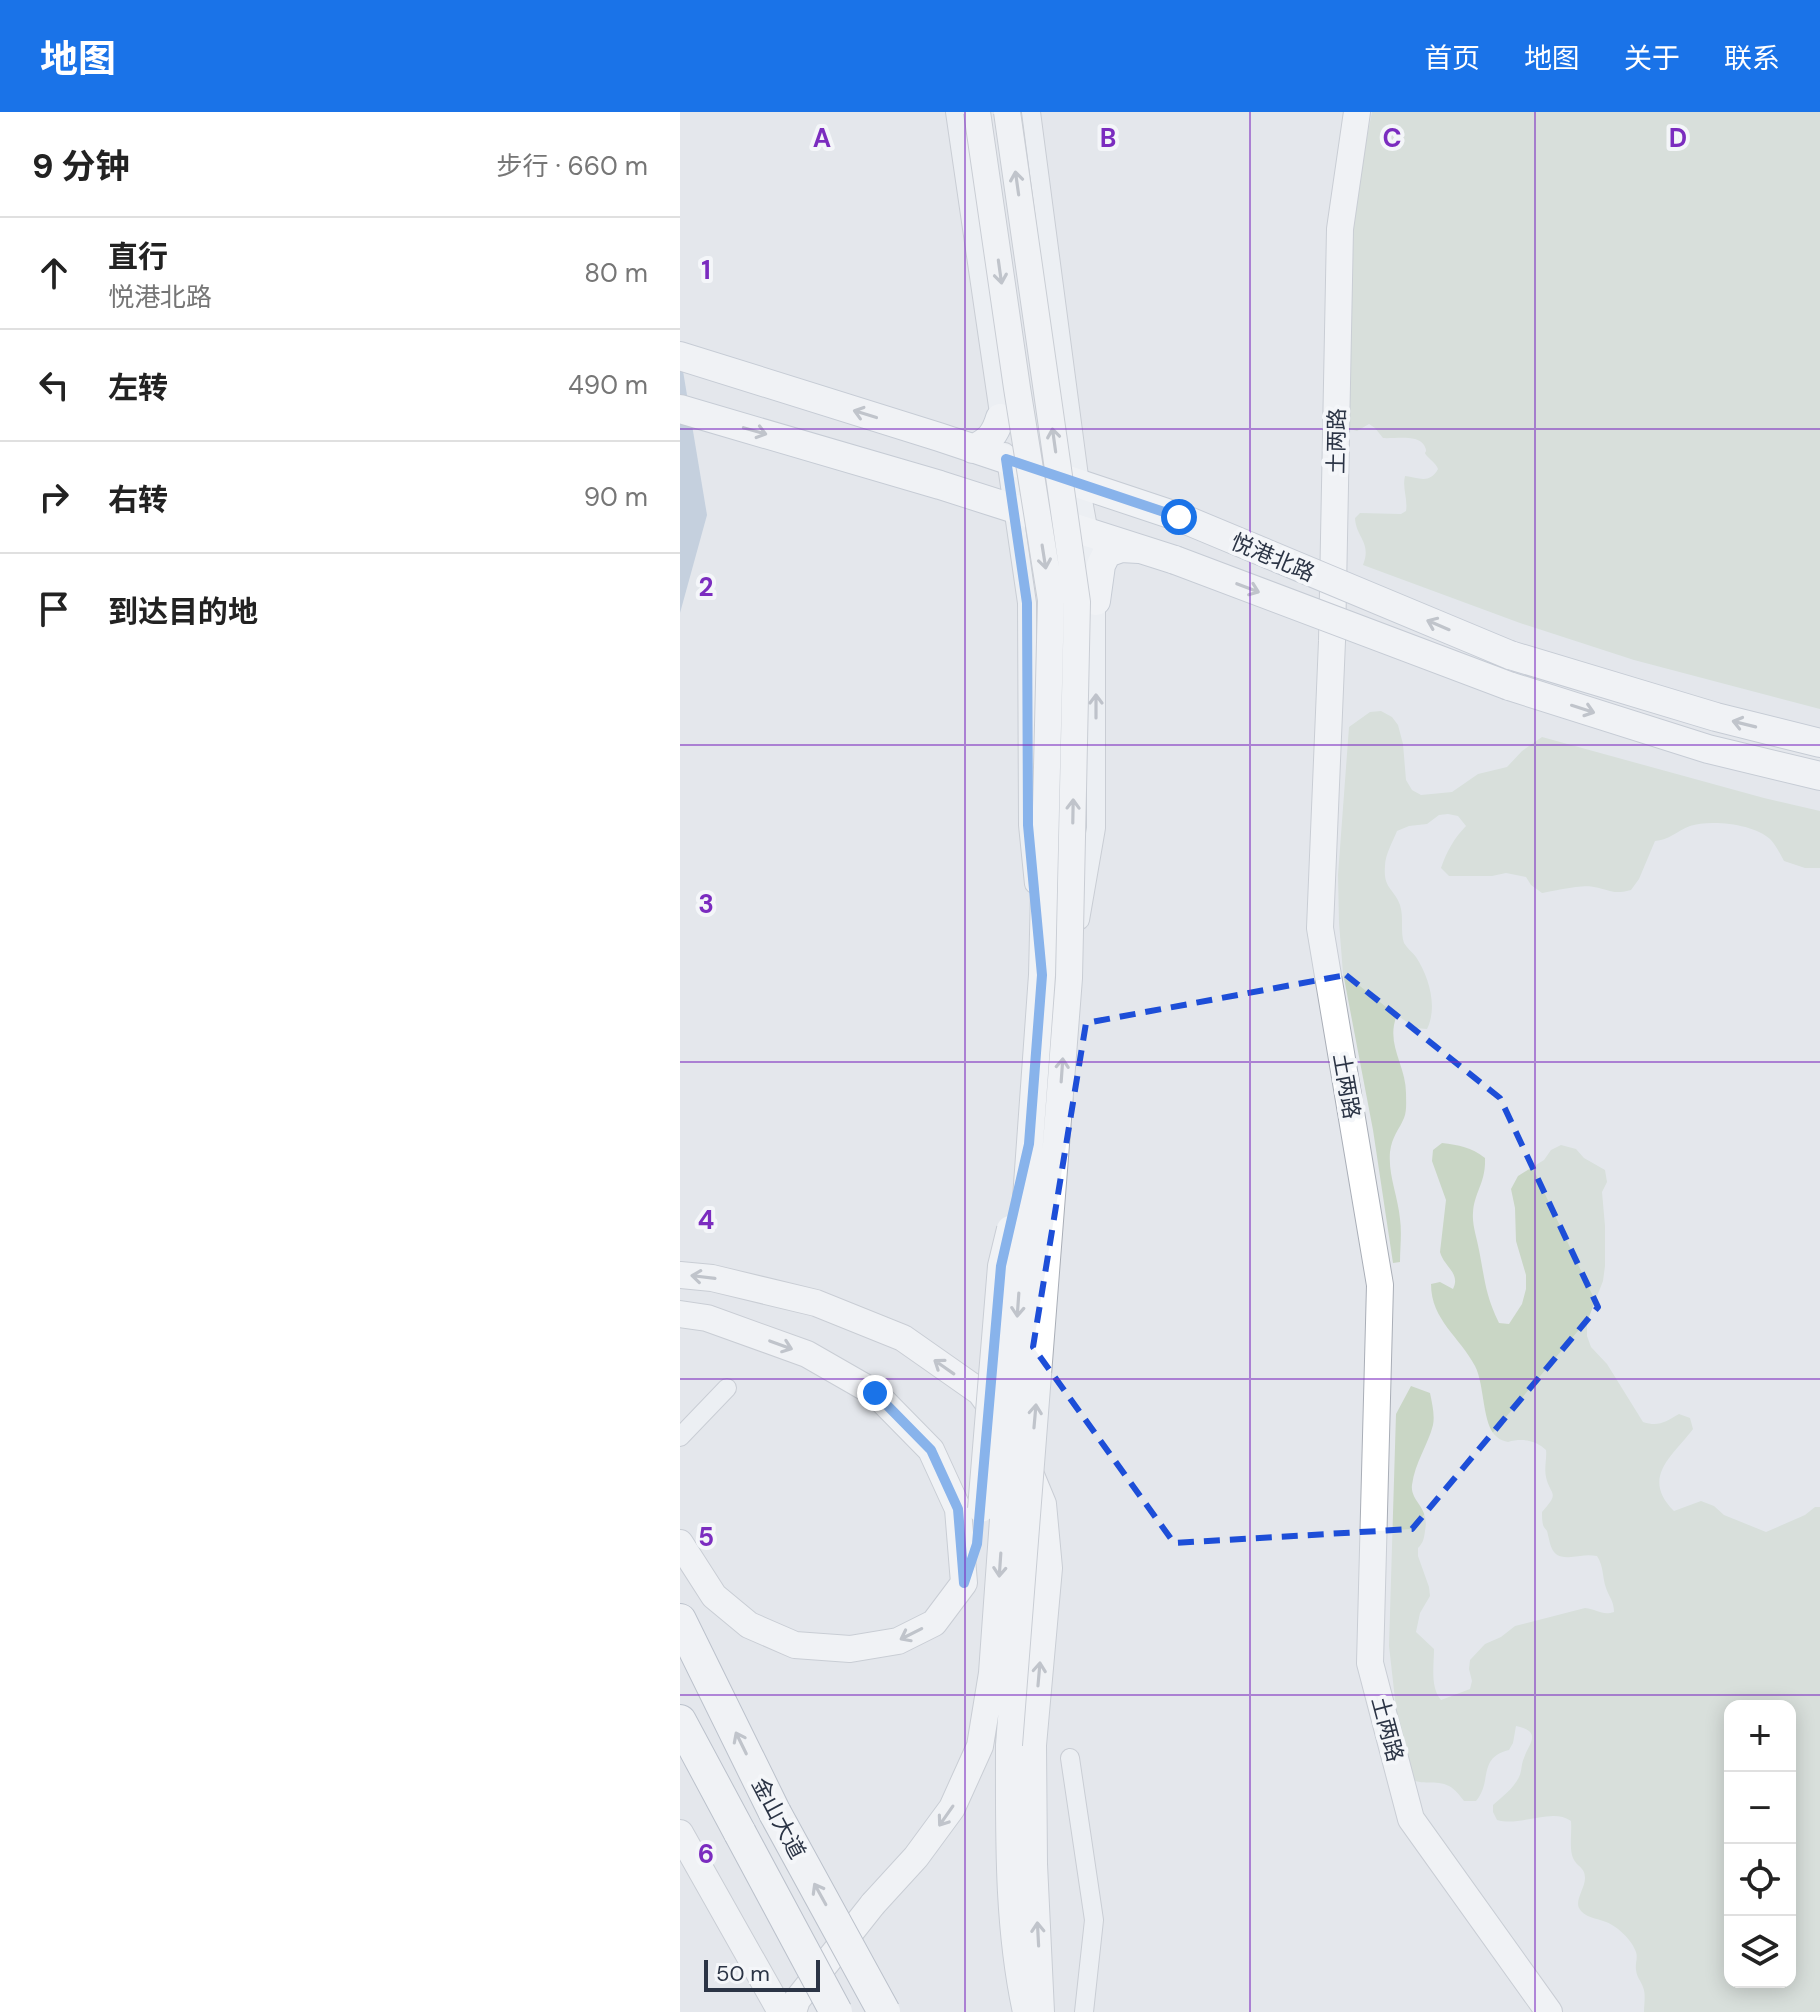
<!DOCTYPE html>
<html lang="zh">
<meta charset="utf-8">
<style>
:root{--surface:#fff;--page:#f2f2f2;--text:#222;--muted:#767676;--line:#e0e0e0;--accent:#1a73e8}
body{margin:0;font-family:"DM Sans","Noto Sans SC",sans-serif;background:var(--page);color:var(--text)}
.controls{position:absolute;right:24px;bottom:24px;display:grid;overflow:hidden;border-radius:16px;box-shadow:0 4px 20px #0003}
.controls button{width:72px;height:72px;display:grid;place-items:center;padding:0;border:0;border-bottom:2px solid var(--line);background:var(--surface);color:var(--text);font:40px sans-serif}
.scale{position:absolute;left:24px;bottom:20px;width:116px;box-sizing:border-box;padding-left:8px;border:4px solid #2b3445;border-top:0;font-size:22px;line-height:28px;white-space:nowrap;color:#2b3445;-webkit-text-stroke:6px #f4f6f9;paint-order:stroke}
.stop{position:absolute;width:24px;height:24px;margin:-18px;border:6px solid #1a73e8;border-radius:50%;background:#fff}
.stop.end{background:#1a73e8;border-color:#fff;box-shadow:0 2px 8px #0008}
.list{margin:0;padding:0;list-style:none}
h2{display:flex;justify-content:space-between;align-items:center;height:104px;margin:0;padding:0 32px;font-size:34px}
h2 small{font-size:26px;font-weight:400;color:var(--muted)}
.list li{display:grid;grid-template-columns:52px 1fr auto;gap:24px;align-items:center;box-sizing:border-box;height:112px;padding:0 32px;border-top:2px solid var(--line)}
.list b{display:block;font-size:30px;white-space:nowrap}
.list p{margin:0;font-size:26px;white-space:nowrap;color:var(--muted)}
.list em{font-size:26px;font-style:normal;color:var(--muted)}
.icon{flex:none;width:44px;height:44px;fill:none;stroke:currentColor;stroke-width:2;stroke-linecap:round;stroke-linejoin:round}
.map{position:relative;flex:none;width:1140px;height:1900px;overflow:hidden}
header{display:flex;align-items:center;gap:48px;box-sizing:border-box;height:112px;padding:0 40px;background:var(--accent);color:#fff}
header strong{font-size:38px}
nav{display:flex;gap:44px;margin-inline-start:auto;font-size:28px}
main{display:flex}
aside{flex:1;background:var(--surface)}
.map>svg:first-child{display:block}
</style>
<header>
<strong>地图</strong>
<nav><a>首页</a><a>地图</a><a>关于</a><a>联系</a></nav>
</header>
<main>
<aside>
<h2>9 分钟<small>步行 · 660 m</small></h2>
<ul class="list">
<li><svg class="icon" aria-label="ahead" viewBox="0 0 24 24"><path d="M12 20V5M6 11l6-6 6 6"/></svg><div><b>直行</b><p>悦港北路</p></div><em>80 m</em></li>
<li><svg class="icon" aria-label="left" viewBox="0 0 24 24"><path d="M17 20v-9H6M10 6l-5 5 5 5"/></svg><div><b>左转</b></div><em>490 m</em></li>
<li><svg class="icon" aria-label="right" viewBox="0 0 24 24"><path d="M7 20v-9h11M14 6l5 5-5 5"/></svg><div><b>右转</b></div><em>90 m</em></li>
<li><svg class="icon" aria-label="arrive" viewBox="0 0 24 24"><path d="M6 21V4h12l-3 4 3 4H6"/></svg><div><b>到达目的地</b></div></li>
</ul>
</aside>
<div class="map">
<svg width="1140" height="1900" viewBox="0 0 1140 1900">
<rect width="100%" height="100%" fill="#e4e7ec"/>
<path fill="#c9d6c5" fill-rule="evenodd" d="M 692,0 L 1140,0 L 1140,597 L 954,548 L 840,511 L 683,453 C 692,430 676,426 675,406 L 680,401 L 721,402 L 726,399 C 728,387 722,376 725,364 C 739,366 750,372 758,357 C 756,352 753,350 749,346 C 740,337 750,344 744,333 C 737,322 714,327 703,326 L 695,316 L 689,312 L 677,319 L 670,317 L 667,308 L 669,115 Z
M 701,599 L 712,605 L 718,613 L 723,632 L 726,668 L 732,678 L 741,683 L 772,680 L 798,662 L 827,655 L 842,639 L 862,625 L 1084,686 L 1140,699 L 1140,756 L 1125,756 L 1104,749 C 1100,742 1096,733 1090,727 C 1075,712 1030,707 1010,714 C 997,719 989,728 975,729 L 959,767 L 951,778 C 932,783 931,778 914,775 C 904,772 873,779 862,781 L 851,773 L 846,765 L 826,761 L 812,764 L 769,764 L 761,756 C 766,741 774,726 786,714 L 778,704 L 768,702 L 759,703 L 747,712 L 729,714 L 717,719 C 713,729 705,743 705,754 C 703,777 714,776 720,793 C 724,805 720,820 724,831 C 727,836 733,841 736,845 C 749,865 758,895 747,917 L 735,916 L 717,903 C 705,932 726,953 726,981 C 726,989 727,999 724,1006 C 719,1018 712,1024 710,1040 C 708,1063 718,1084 720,1107 C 722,1121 720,1136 720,1150 L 713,1151 L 693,1018 L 663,861 L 659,811 L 658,763 L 669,615 L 690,600 Z
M 762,1031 C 779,1033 791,1035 805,1046 C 806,1071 794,1080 793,1101 C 792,1113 797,1126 799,1138 C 805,1168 805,1182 819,1211 L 829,1212 L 842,1192 L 846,1177 L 846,1163 L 836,1129 L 835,1096 L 831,1077 L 838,1064 L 864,1048 L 871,1038 L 881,1033 L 896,1037 L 904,1046 L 925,1058 L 927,1070 L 922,1080 L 925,1114 L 925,1154 L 923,1169 L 907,1210 L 907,1224 L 911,1235 L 927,1252 L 963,1310 C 979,1315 985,1310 999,1302 L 1010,1306 L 1013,1317 C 993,1344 960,1365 994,1399 L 1021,1389 L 1034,1394 L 1044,1403 L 1086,1420 L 1125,1403 L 1135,1395 L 1140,1395 L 1140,1900 L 964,1900 C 964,1893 966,1882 963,1875 C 961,1869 957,1866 956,1858 C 955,1852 958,1846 956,1840 C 952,1828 937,1814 926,1810 C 917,1806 904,1806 899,1796 C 895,1788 905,1776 905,1766 C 905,1755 897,1755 893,1746 C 889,1737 892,1720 891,1709 C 872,1695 842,1715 817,1708 L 813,1700 L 813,1693 C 822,1685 834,1676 839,1665 C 842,1659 841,1652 844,1646 C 849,1631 863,1620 836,1614 L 833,1631 L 829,1638 C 797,1646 813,1669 796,1689 L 784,1689 C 780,1684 775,1677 769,1674 C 756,1667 740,1675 728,1665 L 716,1596 L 709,1534 L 716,1302 L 731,1274 L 750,1281 C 752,1291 755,1303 753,1313 C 748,1333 735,1350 732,1373 C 730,1390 750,1395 745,1419 C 744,1427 743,1431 738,1436 L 738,1444 L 749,1475 L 750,1484 L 740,1501 L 736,1520 L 754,1537 C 754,1554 750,1575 761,1588 L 790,1577 L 792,1569 L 789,1557 L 790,1548 L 805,1532 L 821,1525 L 835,1514 L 905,1496 C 917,1497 922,1504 934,1500 C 934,1489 929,1485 926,1476 C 922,1464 924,1455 917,1444 C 907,1442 901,1444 891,1445 C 870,1447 871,1433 867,1419 C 866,1417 864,1416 863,1413 C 862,1409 862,1404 862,1400 C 881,1379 870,1384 866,1365 C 864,1356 867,1346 866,1338 C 856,1328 842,1326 828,1330 C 824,1329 820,1328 817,1325 C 802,1314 805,1273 795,1254 C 780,1225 751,1208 751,1172 L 760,1170 L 773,1177 C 781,1161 764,1155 760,1140 L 766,1088 L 752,1049 L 753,1038 ZM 1050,1594 L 1110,1594 L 1110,1870 L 1050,1870 Z"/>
<path fill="#9fb4cc" d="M 0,241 L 27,403 L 0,501 Z"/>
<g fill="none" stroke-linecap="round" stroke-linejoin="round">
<g stroke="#a9aeb7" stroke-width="20">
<path id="street" d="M 275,0 L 321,315
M 351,0 L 400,372 L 409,421 L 416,489 L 416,716 L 400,808
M 325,340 L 347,491 L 348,713 L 354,772
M 0,1325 L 47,1276
M 390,1646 L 414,1808 L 404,1900"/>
</g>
<g stroke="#a9aeb7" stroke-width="28">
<path id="secondary" d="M 677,0 L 660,117 L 652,529 L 640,816 L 700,1173 L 690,1551 L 731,1707 L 869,1900
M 0,1163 L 32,1166 L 136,1191 L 223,1226 L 300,1280 L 318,1305
M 0,1202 L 27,1206 L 127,1242 L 195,1281 L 251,1338 L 278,1397 L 284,1471 L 254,1511 L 218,1529 L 170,1537 L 115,1533 L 69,1513 L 34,1484 L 0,1431
M 348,1356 L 363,1392 L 369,1456 L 353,1633 L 354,1752 L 361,1900
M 329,1633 C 329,1722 327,1813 346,1900
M 0,1721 L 101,1900
M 113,1900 L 117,1888 L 193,1792"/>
</g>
<g stroke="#a3abb8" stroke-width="30">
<path id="primary" d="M 0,244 L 259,325 L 499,405
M 0,297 L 260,373 L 495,448
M 293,337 C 309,329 315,323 320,306
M 416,489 L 421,453 L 427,441 L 441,436 L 459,437
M 830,543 L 1036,605 L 1140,631
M 829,574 L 1028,637 L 1140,664"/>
</g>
<g stroke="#8b94a3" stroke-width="34">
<path id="highway" d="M 0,1508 L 95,1701
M 0,1609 L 60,1721"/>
</g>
<use href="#street" stroke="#f7f8fa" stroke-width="18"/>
<use href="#secondary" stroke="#fff" stroke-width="26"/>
<use href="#primary" stroke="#fff" stroke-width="28"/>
<use href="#highway" stroke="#fff" stroke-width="32"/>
<g stroke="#a9aeb7" stroke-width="28" stroke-linecap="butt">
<path id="secondary-bridge" d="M 327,0 L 397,490 L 389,866 L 329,1633
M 301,1397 L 321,1154 L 330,1117
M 193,1792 L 236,1745 L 272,1696 L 300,1634 L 312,1561 L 362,863 L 371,488 L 337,276 L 297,0"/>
</g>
<g stroke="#a3abb8" stroke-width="30" stroke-linecap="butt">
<path id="primary-bridge" d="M 499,405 L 830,543
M 495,448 L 829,574"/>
</g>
<g stroke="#8b94a3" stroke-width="34" stroke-linecap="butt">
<path id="highway-bridge" d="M 95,1701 L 204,1900
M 60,1721 L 156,1900"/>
</g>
<use href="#secondary-bridge" stroke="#fff" stroke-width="26"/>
<use href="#primary-bridge" stroke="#fff" stroke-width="28"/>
<use href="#highway-bridge" stroke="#fff" stroke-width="32"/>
</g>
<defs><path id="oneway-shaft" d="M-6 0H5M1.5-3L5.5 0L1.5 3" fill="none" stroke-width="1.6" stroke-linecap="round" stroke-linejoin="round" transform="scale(2)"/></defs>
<g stroke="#959aa2">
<use href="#oneway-shaft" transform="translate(337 71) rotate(-98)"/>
<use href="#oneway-shaft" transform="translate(320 160) rotate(82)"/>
<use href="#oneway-shaft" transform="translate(185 302) rotate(-163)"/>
<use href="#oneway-shaft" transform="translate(75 319) rotate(16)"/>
<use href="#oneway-shaft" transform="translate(374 328) rotate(-98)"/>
<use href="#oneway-shaft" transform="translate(364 445) rotate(81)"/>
<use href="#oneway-shaft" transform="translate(568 476) rotate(21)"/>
<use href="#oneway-shaft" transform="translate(758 513) rotate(-157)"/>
<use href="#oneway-shaft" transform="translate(903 597) rotate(18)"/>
<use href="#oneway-shaft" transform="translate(1064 612) rotate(-166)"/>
<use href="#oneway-shaft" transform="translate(393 699) rotate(-89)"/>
<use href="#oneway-shaft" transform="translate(382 958) rotate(-86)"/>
<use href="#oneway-shaft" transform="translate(23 1165) rotate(-173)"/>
<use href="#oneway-shaft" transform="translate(338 1193) rotate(94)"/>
<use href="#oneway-shaft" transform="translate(101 1233) rotate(20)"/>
<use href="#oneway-shaft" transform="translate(264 1255) rotate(-145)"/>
<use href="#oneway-shaft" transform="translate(355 1304) rotate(-85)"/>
<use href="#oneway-shaft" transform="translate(320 1453) rotate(94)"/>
<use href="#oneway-shaft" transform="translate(231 1522) rotate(153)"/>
<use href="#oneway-shaft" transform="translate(359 1562) rotate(-85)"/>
<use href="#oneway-shaft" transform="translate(61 1631) rotate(-116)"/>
<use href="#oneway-shaft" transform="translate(266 1704) rotate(125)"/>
<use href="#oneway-shaft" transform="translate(140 1782) rotate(-119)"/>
<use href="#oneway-shaft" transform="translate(358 1822) rotate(-93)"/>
</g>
<use stroke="#9196a0" href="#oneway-shaft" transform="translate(416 594) rotate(-90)"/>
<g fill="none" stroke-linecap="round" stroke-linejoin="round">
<path stroke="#1a73e8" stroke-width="10" d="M 195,1281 L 251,1338 L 278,1397 L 284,1471 L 297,1432 L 321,1154 L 349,1032 L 362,863 L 348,713 L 347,491 L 326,347 L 499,405"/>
</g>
<path d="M0 0H1140V1900H0ZM 666,863 L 820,986 L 918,1195 L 732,1417 L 494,1431 L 353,1235 L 406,911 Z" fill="#e4e7ec" fill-opacity=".55" fill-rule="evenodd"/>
<path fill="none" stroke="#1d4ed8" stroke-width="6" stroke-dasharray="16 10" stroke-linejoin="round" d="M 666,863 L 820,986 L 918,1195 L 732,1417 L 494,1431 L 353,1235 L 406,911 Z"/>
<path fill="none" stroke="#7b2cbf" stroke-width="2" stroke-opacity="0.55" d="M 285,0 L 285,1900M 570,0 L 570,1900M 855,0 L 855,1900M 0,317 L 1140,317M 0,633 L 1140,633M 0,950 L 1140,950M 0,1267 L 1140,1267M 0,1583 L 1140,1583"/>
<g text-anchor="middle" stroke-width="8" stroke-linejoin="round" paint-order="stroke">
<g font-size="22" fill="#2b3445" stroke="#f4f6f9">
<text transform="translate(656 329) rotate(-89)" y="8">土两路</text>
<text transform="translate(593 445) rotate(23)" y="8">悦港北路</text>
<text transform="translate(667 974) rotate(80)" y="8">土两路</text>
<text transform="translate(708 1617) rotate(75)" y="8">土两路</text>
<text transform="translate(99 1706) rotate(62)" y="8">金山大道</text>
</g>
</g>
<g font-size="26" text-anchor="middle" font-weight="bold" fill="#7b2cbf" stroke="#f4f6f9" stroke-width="8" stroke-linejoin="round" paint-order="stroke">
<text x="142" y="35">A</text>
<text x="428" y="35">B</text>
<text x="712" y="35">C</text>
<text x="998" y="35">D</text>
<text x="26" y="167">1</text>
<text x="26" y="484">2</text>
<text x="26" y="801">3</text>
<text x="26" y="1117">4</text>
<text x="26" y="1434">5</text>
<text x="26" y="1751">6</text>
</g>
</svg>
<div class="controls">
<button>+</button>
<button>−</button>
<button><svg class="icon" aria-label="locate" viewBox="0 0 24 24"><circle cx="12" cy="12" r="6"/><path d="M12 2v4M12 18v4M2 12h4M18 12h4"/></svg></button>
<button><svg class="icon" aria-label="layers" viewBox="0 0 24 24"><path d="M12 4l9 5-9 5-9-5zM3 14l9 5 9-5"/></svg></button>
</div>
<div class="scale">50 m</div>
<div class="stop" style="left:499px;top:405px"></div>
<div class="stop end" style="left:195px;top:1281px"></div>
</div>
</main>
